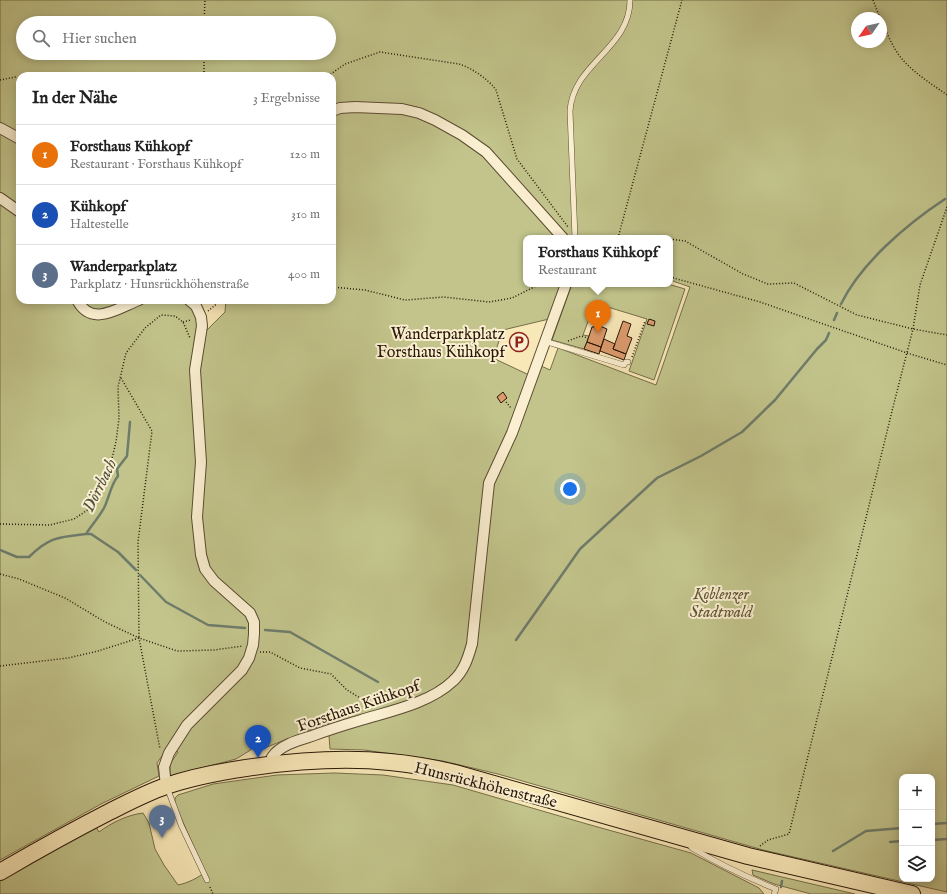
<!DOCTYPE html>
<html lang="de">
<meta charset="utf-8">
<style>
:root{--surface:#fff;--page:#f6f6f6;--text:#222;--muted:#767676;--line:#e0e0e0;--accent:#8f2418}
body{margin:0;font-family:"IM FELL English",serif;background:var(--page);color:var(--text)}
.controls{position:absolute;right:12px;bottom:12px;display:grid;overflow:hidden;border-radius:8px;box-shadow:0 2px 10px #0003}
.controls button{width:36px;height:36px;display:grid;place-items:center;padding:0;border:0;border-bottom:1px solid var(--line);background:var(--surface);color:var(--text);font:20px sans-serif}
.compass{position:absolute;left:851px;top:12px;width:36px;height:36px;border-radius:50%;background:var(--surface);box-shadow:0 2px 10px #0003;rotate:236deg}
.you{position:absolute;left:570px;top:489px;width:14px;height:14px;margin:-10px;border:3px solid #fff;border-radius:50%;background:#1a73e8;box-shadow:0 0 0 6px #1a73e833}
.badge{display:grid;place-items:center;width:26px;height:26px;border-radius:50%;background:var(--accent);color:#fff;font-size:13px;font-weight:700}
.pin{position:absolute;translate:-50% -33px;filter:drop-shadow(0 1px 2px #0008)}
.pin::after{content:'';position:absolute;top:21px;width:14px;height:12px;background:inherit;clip-path:polygon(0 0,100% 0,50% 100%)}
.popup{position:absolute;left:523px;top:235px;width:150px;height:52px;box-sizing:border-box;display:grid;place-content:center;border-radius:8px;background:var(--surface);filter:drop-shadow(0 1px 3px #0005);font-size:13px;white-space:nowrap;color:var(--muted)}
.popup b{font-size:15px;color:var(--text)}
.popup::after{content:'';position:absolute;left:50%;top:100%;margin-left:-8px;border:8px solid transparent;border-top-color:var(--surface)}
.list{margin:0;padding:0;list-style:none}
h2{display:flex;justify-content:space-between;align-items:center;height:52px;margin:0;padding:0 16px;font-size:17px}
h2 small{font-size:13px;font-weight:400;color:var(--muted)}
.list li{display:grid;grid-template-columns:26px 1fr auto;gap:12px;align-items:center;box-sizing:border-box;height:60px;padding:0 16px;border-top:1px solid var(--line)}
.list b{display:block;font-size:15px;white-space:nowrap}
.list p{margin:0;font-size:13px;white-space:nowrap;color:var(--muted)}
.list em{font-size:13px;font-style:normal;color:var(--muted)}
.icon{flex:none;width:22px;height:22px;fill:none;stroke:currentColor;stroke-width:2;stroke-linecap:round;stroke-linejoin:round}
.map{position:relative;flex:none;width:947px;height:894px;overflow:hidden}
.search{position:absolute;background:var(--surface);box-shadow:0 2px 10px #0003;left:16px;top:16px;width:320px;height:44px;display:flex;align-items:center;gap:10px;box-sizing:border-box;padding:0 14px;border-radius:22px;color:var(--muted);font-size:15px}
.panel{position:absolute;background:var(--surface);box-shadow:0 2px 10px #0003;left:16px;top:72px;width:320px;height:232px;border-radius:12px}
.map>svg:first-child{display:block}
</style>
<div class="map">
<svg width="947" height="894" viewBox="0 0 947 894">
<rect width="100%" height="100%" fill="#f8e7b7"/>
<filter id="stains"><feTurbulence type="fractalNoise" baseFrequency=".005" numOctaves="4"/><feColorMatrix values="0 0 0 0 .2 0 0 0 0 .09 0 0 0 0 .02 0 0 0 .5 -.17"/></filter>
<radialGradient id="worn" r=".72"><stop offset=".6" stop-color="#630" stop-opacity="0"/><stop offset="1" stop-color="#630" stop-opacity=".3"/></radialGradient>
<path fill="#c2c48b" stroke="#756e49" fill-rule="evenodd" d="M 0,0 L 947,0 L 947,892 L 763,850 L 498,774 L 443,761 L 364,750 L 330,749 L 328,723 L 267,747 L 256,745 L 249,751 L 236,759 L 170,776 L 170,764 L 178,752 L 169,746 L 157,763 L 159,776 L 101,804 L 0,860 ZM 857,18 L 881,18 L 881,42 L 857,42 ZM 23,23 L 329,23 L 329,53 L 23,53 ZM 20,76 L 332,76 L 332,300 L 226,300 L 225,312 L 205,332 L 193,300 L 20,300 ZM 526,238 L 670,238 L 670,280 L 690,287 L 656,385 L 548,344 L 569,284 L 526,284 ZM 549,319 L 529,375 L 493,358 L 503,330 ZM 546,344 L 558,348 L 550,370 L 539,365 ZM 902,777 L 932,777 L 932,879 L 902,879 Z
M 572,284 L 668,284 L 685,289 L 654,380 L 629,371 L 647,319 L 601,305 L 597,318 L 590,316 L 583,335 L 589,336 L 584,349 L 552,340 Z
M 334,773 L 383,775 L 453,785 L 587,824 L 691,853 L 759,888 L 764,894 L 0,894 L 0,880 L 96,827 L 99,832 C 111,823 127,815 143,813 L 149,823 L 155,849 L 164,865 L 178,885 C 188,883 198,878 205,872 L 175,804 L 175,798 L 178,795 L 213,784 L 277,775 Z
M 752,870 L 855,894 L 811,894 L 774,884 L 753,875 Z"/>
<g fill="none" stroke-linecap="round" stroke-linejoin="round">
<path stroke="#6e7c6b" stroke-width="2.5" d="M 841,304 C 861,263 907,224 945,199
M 834,320 L 837,313
M 86,534 L 91,534 L 118,552 L 136,570
M 0,550 L 17,557 L 29,557 C 49,537 59,537 86,534 C 92,525 99,517 104,508 C 109,498 111,484 118,476 L 117,469 L 127,456 L 130,422
M 140,575 L 166,602 L 208,625 L 245,628
M 265,630 L 290,632 L 378,682
M 516,640 L 580,549 L 657,478 L 701,456 L 742,432 L 775,400 L 817,349 L 826,340 L 829,333
M 932,824 L 947,823
M 932,840 L 947,839
M 890,842 L 902,841
M 833,851 L 866,831 L 902,828
M 781,887 L 782,881"/>
</g>
<path fill="#dc9b6d" stroke="#281707" d="M 649,319 L 655,321 L 654,326 L 647,324 Z
M 623,321 L 631,324 L 627,336 L 632,338 L 626,354 L 613,349 Z
M 595,324 L 607,329 L 601,347 L 587,342 L 592,327 L 594,327 Z
M 604,339 L 615,344 L 613,349 L 626,354 L 624,360 L 600,351 Z
M 587,342 L 601,347 L 599,354 L 584,349 Z
M 503,392 L 507,398 L 501,403 L 497,397 Z"/>
<g fill="none" stroke-linecap="round" stroke-linejoin="round">
<g stroke="#5c4b33" stroke-width="6">
<path id="lane" d="M 575,238 L 570,111 C 573,63 630,49 630,0
M 544,341 L 624,365 L 626,362 L 628,362
M 167,787 L 181,825 L 207,880
M 690,845 L 692,848 C 719,864 746,877 776,889 L 774,894"/>
</g>
<g stroke="#5c4b33" stroke-width="12">
<path id="street" d="M 332,111 L 340,108 L 355,107 L 402,109 L 419,113 L 435,120 L 462,135 L 486,152 L 563,238
M 0,128 L 20,139
M 0,198 L 20,212
M 77,300 C 92,328 118,308 139,300
M 273,764 L 272,757 C 280,745 299,740 312,736 C 328,730 344,725 361,720 C 391,711 430,703 453,681 C 464,671 468,658 472,644 L 489,483 L 512,433 L 566,284
M 166,786 L 164,767 L 169,753 L 187,725 L 242,670 L 249,658 L 253,645 L 254,634 L 254,622 L 250,613 L 214,581 L 205,569 L 201,555 L 197,517 L 201,462 L 195,370 L 202,326 L 201,317 L 196,306 L 189,300"/>
</g>
<g stroke="#281707" stroke-width="18">
<path id="primary" d="M 0,872 C 36,851 72,831 109,812 C 127,803 146,793 166,786 C 192,777 219,772 246,768 C 293,761 342,757 390,762 C 412,764 434,768 455,773 L 748,856 L 912,894"/>
</g>
<path stroke="#281707" stroke-width="1.5" stroke-dasharray="1 2" stroke-linecap="butt" d="M 873,0 L 880,18
M 881,19 C 887,33 893,49 903,60 C 915,74 932,84 947,95
M 204,23 L 205,0
M 204,53 L 204,76
M 328,76 L 345,64 L 380,52 L 459,64 C 472,68 488,79 496,90 L 517,159 L 568,227
M 0,80 L 15,77 L 20,80
M 618,238 L 682,0
M 655,238 L 657,237 L 665,238
M 670,239 L 685,241 L 743,274 L 768,284 L 794,283 L 857,315 L 913,329 L 947,335
M 670,277 L 760,302 L 907,353 L 947,365
M 332,287 L 365,290 L 405,300 L 444,297 L 489,302 L 512,298 L 540,284
M 208,311 L 219,302 L 239,300
M 183,322 L 191,320
M 568,341 L 581,336 L 588,338
M 632,357 L 645,321
M 121,378 L 152,431 L 138,542 L 139,638
M 506,402 L 511,408
M 0,524 L 50,525 L 74,519 L 92,507 L 107,479 L 116,442 L 119,418 L 118,387 L 126,353 L 145,328 L 161,315 L 175,316 L 183,322 L 190,338
M 0,574 L 19,579 L 65,598 L 105,622 L 139,638 L 160,749
M 260,652 L 270,652 L 300,668 L 331,674 L 347,690 L 367,702 L 372,707
M 0,666 L 68,658 L 98,651 L 139,638 L 177,651 L 214,650 L 243,646
M 760,846 L 768,840 L 789,834 L 892,411 L 913,329 L 920,285 L 947,207
M 210,887 L 213,894"/>
<use href="#lane" stroke="#faefd0" stroke-width="5"/>
<use href="#street" stroke="#faefd0" stroke-width="10"/>
<use href="#primary" stroke="#f8e7b7" stroke-width="16"/>
</g>
<defs>
<g id="parking-ring" transform="scale(1)"><circle r="9.5" fill="#faefd0" stroke="#8f2418" stroke-width="1.5"/><path d="M-3.5-5.5H1a3.5 3.5 0 0 1 0 7H-1V5.5H-3.5ZM-1-3.4V-.6H.8a1.4 1.4 0 0 0 0-2.8Z" fill="#8f2418"/></g>
</defs>
<g fill-rule="evenodd">
<use href="#parking-ring" x="519" y="342"/>
</g>
<g text-anchor="middle" stroke-width="4" stroke-linejoin="round" paint-order="stroke">
<g font-size="16" fill="#281707" stroke="#faefd0" text-anchor="end">
<text x="505" y="339">Wanderparkplatz<tspan x="505" dy="18">Forsthaus Kühkopf</tspan></text>
</g>
<g font-size="16" font-style="italic" fill="#5e5435" stroke="#faefd0">
<text x="721" y="599">Koblenzer<tspan x="721" dy="18">Stadtwald</tspan></text>
</g>
<g font-size="16" fill="#281707" stroke="#faefd0">
<text transform="translate(358 705) rotate(-19)" y="6">Forsthaus Kühkopf</text>
<text transform="translate(486 784) rotate(14)" y="6">Hunsrückhöhenstraße</text>
</g>
<g font-size="17" font-style="italic" fill="#515241" stroke="#faefd0">
<text transform="translate(99 485) rotate(-64)" y="6">Dörrbach</text>
</g>
</g>
<rect width="100%" height="100%" filter="url(#stains)"/>
<rect width="100%" height="100%" fill="url(#worn)"/>
</svg>
<div class="controls">
<button>+</button>
<button>−</button>
<button><svg class="icon" aria-label="layers" viewBox="0 0 24 24"><path d="M12 4l9 5-9 5-9-5zM3 14l9 5 9-5"/></svg></button>
</div>
<svg class="compass" viewBox="-18 -18 36 36"><path d="M0-13l5 13h-10z" fill="#e53935"/><path d="M0 13l5-13h-10z" fill="#767676"/></svg>
<div class="you"></div>
<div class="pin badge" style="left:598px;top:333px;background:#e8710a">1</div>
<div class="popup"><b>Forsthaus Kühkopf</b>Restaurant</div>
<div class="pin badge" style="left:258px;top:758px;background:#1a4fb4">2</div>
<div class="pin badge" style="left:162px;top:838px;background:#5c6f8a">3</div>
<div class="search"><svg class="icon" aria-label="search" viewBox="0 0 24 24"><circle cx="10" cy="10" r="6"/><path d="M15 15l6 6"/></svg>Hier suchen</div>
<section class="panel">
<h2>In der Nähe<small>3 Ergebnisse</small></h2>
<ul class="list">
<li><span class="badge" style="background:#e8710a">1</span><div><b>Forsthaus Kühkopf</b><p>Restaurant · Forsthaus Kühkopf</p></div><em>120 m</em></li>
<li><span class="badge" style="background:#1a4fb4">2</span><div><b>Kühkopf</b><p>Haltestelle</p></div><em>310 m</em></li>
<li><span class="badge" style="background:#5c6f8a">3</span><div><b>Wanderparkplatz</b><p>Parkplatz · Hunsrückhöhenstraße</p></div><em>400 m</em></li>
</ul>
</section>
</div>
